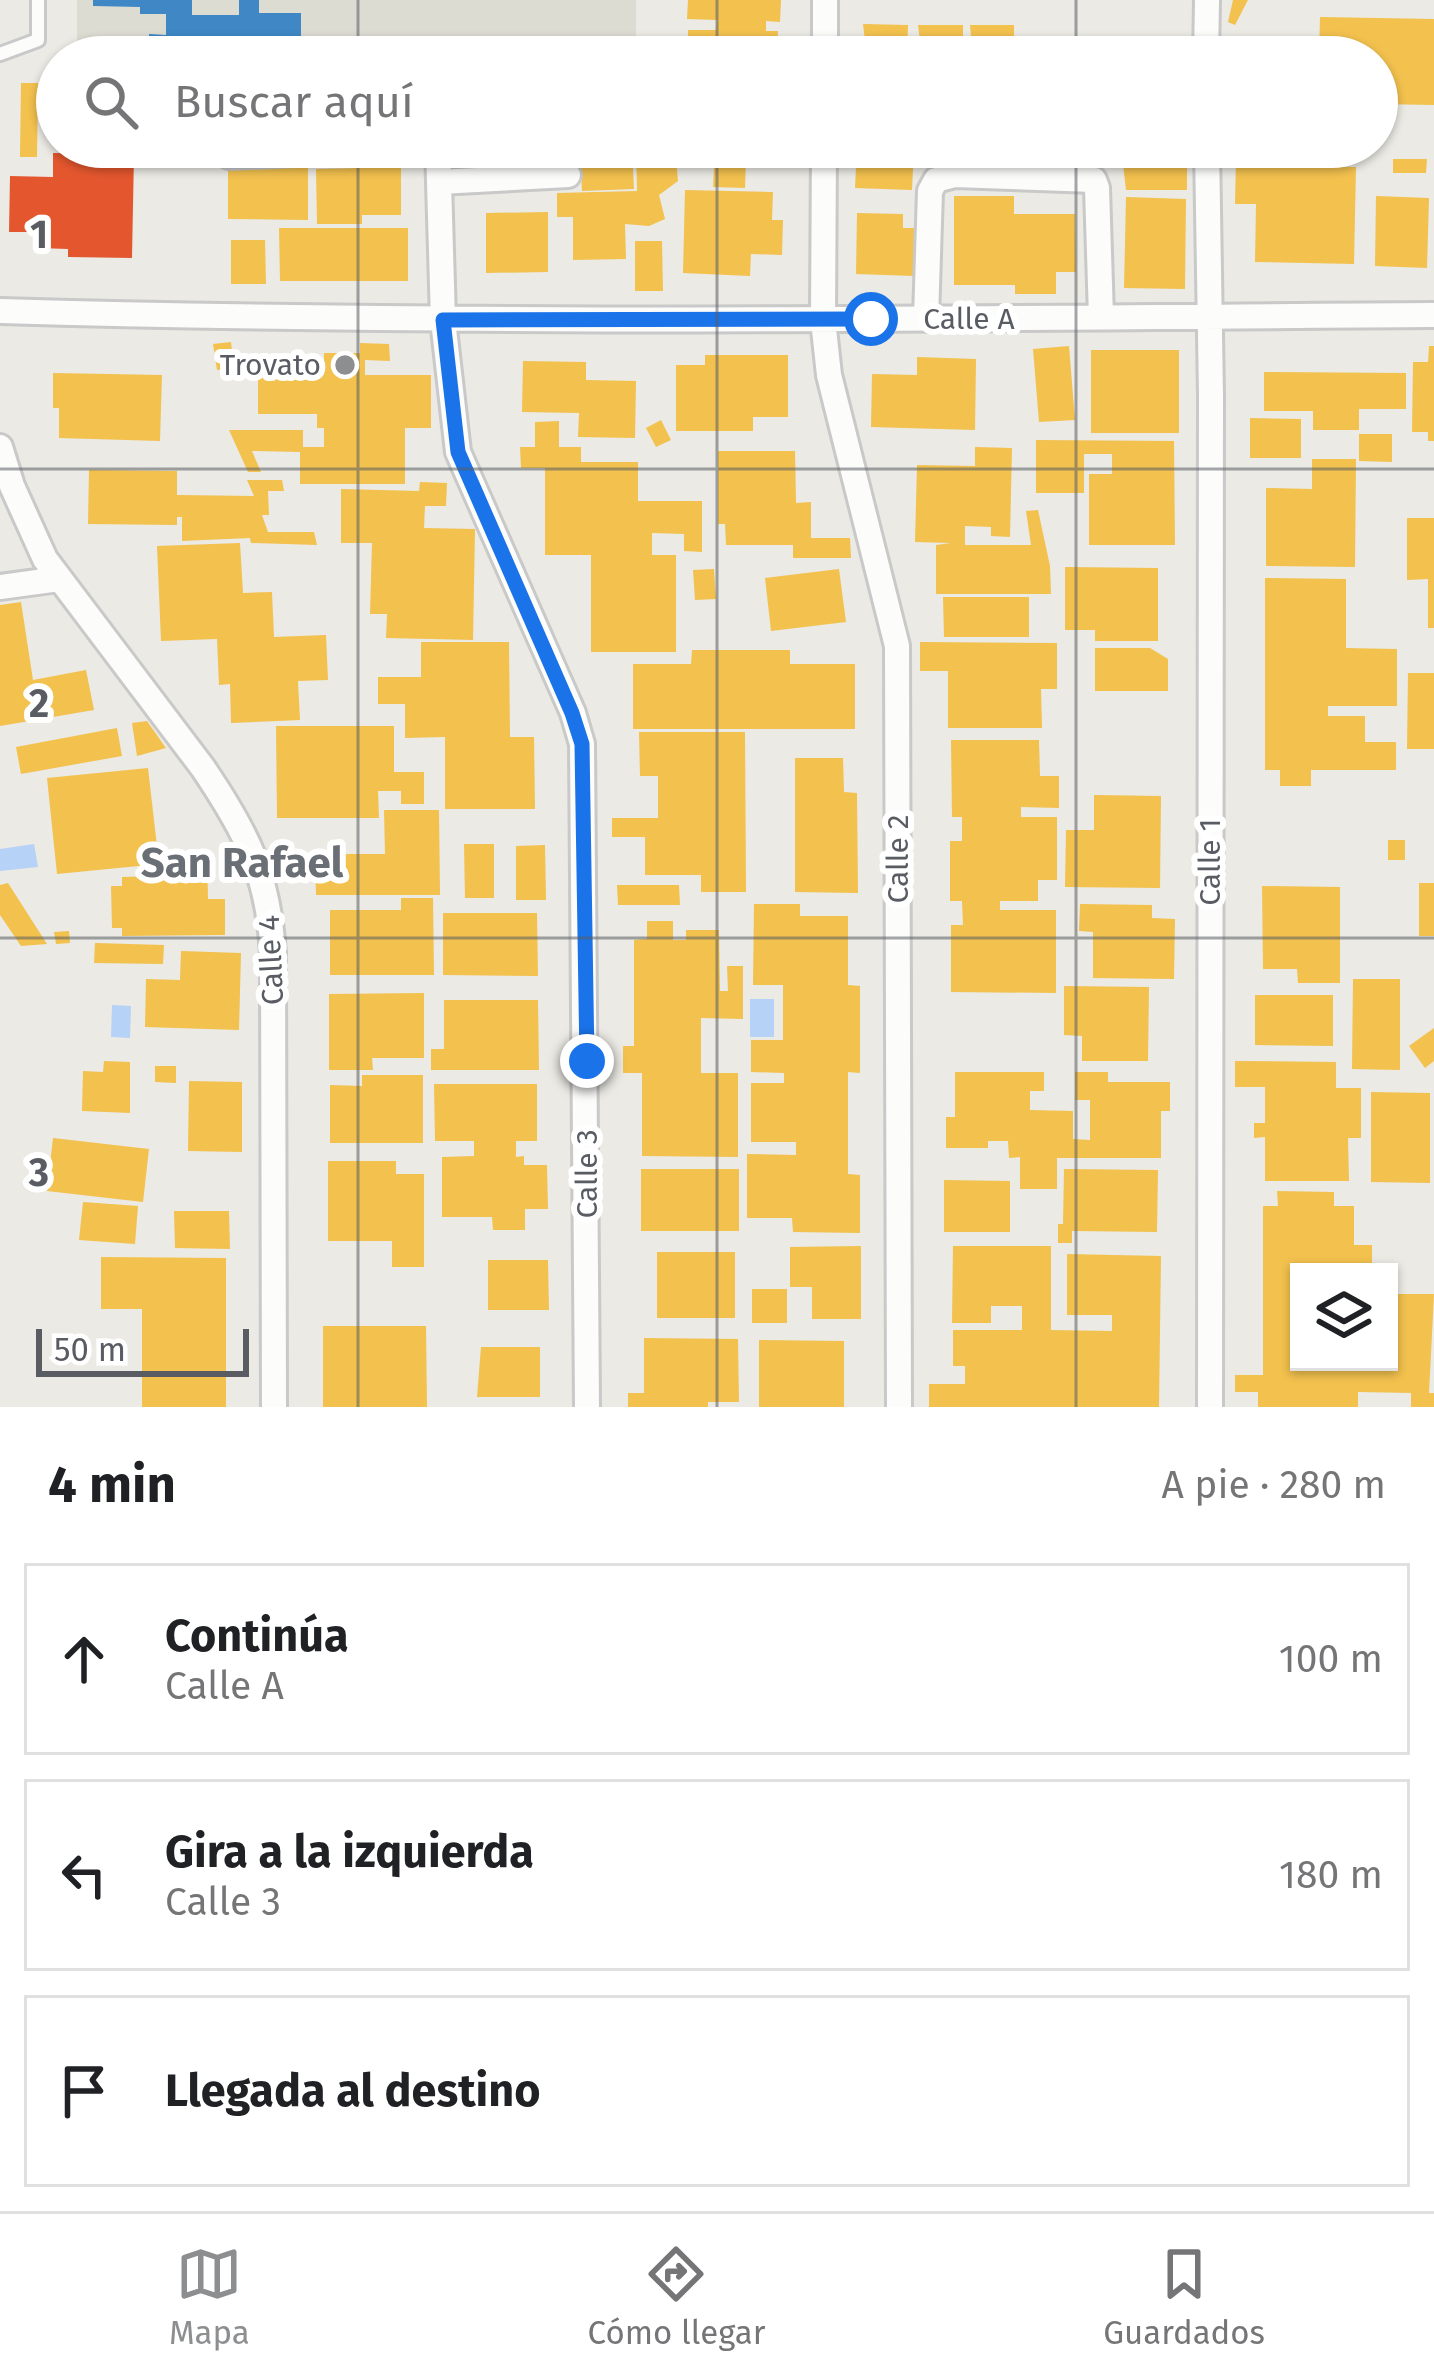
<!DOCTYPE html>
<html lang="es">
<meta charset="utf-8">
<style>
:root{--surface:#fff;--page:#f6f6f6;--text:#202124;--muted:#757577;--line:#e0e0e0;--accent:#8c8e90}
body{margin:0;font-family:"Fira Sans",sans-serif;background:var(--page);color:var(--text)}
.controls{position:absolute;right:36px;bottom:36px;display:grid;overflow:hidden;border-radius:0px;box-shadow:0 3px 9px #0004}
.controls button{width:108px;height:108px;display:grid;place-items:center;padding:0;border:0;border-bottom:3px solid var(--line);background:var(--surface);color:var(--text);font:60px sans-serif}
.scale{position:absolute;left:36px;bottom:30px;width:213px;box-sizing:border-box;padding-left:12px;border:6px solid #595c63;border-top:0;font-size:33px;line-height:42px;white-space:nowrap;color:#595c63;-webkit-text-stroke:9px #fff;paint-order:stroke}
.stop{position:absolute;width:36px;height:36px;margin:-27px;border:9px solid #1a73e8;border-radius:50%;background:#fff}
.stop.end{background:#1a73e8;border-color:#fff;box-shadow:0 3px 12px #0008}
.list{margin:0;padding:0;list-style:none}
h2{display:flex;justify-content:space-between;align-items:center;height:156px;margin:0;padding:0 48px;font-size:51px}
h2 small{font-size:39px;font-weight:400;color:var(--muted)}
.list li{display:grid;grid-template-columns:78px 1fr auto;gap:36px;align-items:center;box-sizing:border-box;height:192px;margin:0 24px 24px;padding:0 24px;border:3px solid var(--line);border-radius:0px}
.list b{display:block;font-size:45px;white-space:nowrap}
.list p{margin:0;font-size:39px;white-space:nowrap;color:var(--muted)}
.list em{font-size:39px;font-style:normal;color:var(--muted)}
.icon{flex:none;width:66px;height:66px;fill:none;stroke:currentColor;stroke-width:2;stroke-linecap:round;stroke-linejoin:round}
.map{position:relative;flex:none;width:1434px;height:1407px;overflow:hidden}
.search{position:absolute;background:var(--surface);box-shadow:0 3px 9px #0004;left:36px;right:36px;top:36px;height:132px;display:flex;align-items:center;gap:30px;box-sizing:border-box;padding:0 42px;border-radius:66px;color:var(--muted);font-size:45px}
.sheet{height:804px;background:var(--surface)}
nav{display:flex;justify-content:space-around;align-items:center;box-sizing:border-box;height:168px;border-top:3px solid var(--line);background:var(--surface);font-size:33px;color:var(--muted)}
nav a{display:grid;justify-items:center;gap:6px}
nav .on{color:var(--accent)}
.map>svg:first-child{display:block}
</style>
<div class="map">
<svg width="1434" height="1407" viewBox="0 0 1434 1407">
<rect width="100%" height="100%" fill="#ebeae4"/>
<path fill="#dddcd3" d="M 77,0 L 636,0 L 636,57 L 77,57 Z"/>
<path fill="#b6d2f7" d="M 34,844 L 38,867 L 0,871 L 0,849 Z
M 750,999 L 774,999 L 774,1037 L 750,1037 Z
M 112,1005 L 131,1006 L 130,1038 L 111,1037 Z"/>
<path fill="#f2c14e" d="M 688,0 L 781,0 L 780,22 L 766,21 L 766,31 L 778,31 L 777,57 L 641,57 L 641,43 L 688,45 L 688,30 L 716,30 L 717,20 L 687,19 Z
M 1233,0 L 1248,0 L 1235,25 L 1228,22 Z
M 1320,17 L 1434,19 L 1434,105 L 1377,104 L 1377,57 L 1319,57 Z
M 863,24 L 908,25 L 907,57 L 867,57 Z
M 918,25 L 963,25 L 963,57 L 922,57 Z
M 970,25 L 1014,25 L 1014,57 L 973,57 Z
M 21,83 L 38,83 L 37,157 L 20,157 Z
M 632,147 L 634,189 L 582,191 L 580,148 Z
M 636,147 L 675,147 L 678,181 L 659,195 L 665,219 L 649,226 L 625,224 L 626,259 L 573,260 L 573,217 L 557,217 L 557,193 L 637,191 Z
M 686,147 L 765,147 L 764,158 L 746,158 L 745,188 L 713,187 L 714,168 L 685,167 Z
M 857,147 L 914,147 L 912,190 L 855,188 Z
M 1040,147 L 1068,147 L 1067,154 L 1040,153 Z
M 1121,147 L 1187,147 L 1187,190 L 1126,190 Z
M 1236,157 L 1316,159 L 1316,167 L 1356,167 L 1354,264 L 1255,262 L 1256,204 L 1235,204 Z
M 1393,159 L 1427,159 L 1426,173 L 1393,173 Z
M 228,168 L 308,168 L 308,220 L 228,219 Z
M 362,168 L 401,168 L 401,215 L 362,215 L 362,224 L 317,224 L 316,169 Z
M 685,190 L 773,192 L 772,220 L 783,220 L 782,255 L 751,254 L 750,276 L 683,273 Z
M 954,196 L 1014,196 L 1014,214 L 1075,214 L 1076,272 L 1056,272 L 1056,294 L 1015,294 L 1015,285 L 954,285 Z
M 1376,196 L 1429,198 L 1427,268 L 1375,266 Z
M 1126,197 L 1186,199 L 1185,289 L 1124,288 Z
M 548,212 L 548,272 L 486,273 L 486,213 Z
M 857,213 L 903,214 L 903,228 L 916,228 L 914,276 L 856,274 Z
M 279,228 L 408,228 L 408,281 L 280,281 Z
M 231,240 L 265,240 L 266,284 L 231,284 Z
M 635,241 L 662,241 L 663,291 L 635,291 Z
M 231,342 L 234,368 L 217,370 L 213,344 Z
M 360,343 L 389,344 L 390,361 L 365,360 L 365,375 L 431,375 L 431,428 L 405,428 L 405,484 L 300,484 L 300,452 L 252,451 L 261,472 L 248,472 L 229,430 L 303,430 L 303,447 L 324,447 L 324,428 L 317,428 L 317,414 L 258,414 L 258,375 L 324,375 L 324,353 L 360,353 Z
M 1069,346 L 1075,420 L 1039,422 L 1033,349 Z
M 1429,346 L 1434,346 L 1434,441 L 1428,441 L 1428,432 L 1412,432 L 1413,362 L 1428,362 Z
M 1091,350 L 1179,350 L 1179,433 L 1091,433 Z
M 705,355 L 788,355 L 788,417 L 753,417 L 753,431 L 676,431 L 676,365 L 705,365 Z
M 917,357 L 976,359 L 975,430 L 871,427 L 872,374 L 917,375 Z
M 523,361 L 586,362 L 586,380 L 636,381 L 635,438 L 578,437 L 579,413 L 522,412 Z
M 1264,372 L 1406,373 L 1406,409 L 1359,409 L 1359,430 L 1313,430 L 1313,411 L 1264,411 Z
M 53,373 L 162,375 L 160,441 L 59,438 L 59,408 L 53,408 Z
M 1250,418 L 1301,419 L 1301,458 L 1250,458 Z
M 661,420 L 671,440 L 656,447 L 646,428 Z
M 559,421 L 559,447 L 581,447 L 581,462 L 638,462 L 638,501 L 702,501 L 702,552 L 684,551 L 684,534 L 652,533 L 652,555 L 676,555 L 676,652 L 591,652 L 591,555 L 545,555 L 545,468 L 521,468 L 520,447 L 535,447 L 535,422 Z
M 1359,434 L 1392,434 L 1392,462 L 1359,461 Z
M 1036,440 L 1174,441 L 1175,545 L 1089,545 L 1089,474 L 1112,474 L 1112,454 L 1084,454 L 1084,493 L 1036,493 Z
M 975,447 L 1012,448 L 1010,537 L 991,536 L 991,527 L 965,526 L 965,545 L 1031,545 L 1026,511 L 1038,510 L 1050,566 L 1051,594 L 936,594 L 936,545 L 951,543 L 915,542 L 917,465 L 975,466 Z
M 718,451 L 795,451 L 796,503 L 811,502 L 811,538 L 850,538 L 851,558 L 793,558 L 793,545 L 726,545 L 725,524 L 718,524 Z
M 1312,459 L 1356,459 L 1355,567 L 1266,566 L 1266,488 L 1312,489 Z
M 89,470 L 177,471 L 177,495 L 254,496 L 247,480 L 282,480 L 284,491 L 268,491 L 269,515 L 262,515 L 268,532 L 314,532 L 317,545 L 251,543 L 250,538 L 182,541 L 182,517 L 177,517 L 177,525 L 88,524 Z
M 420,482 L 447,483 L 446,506 L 425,506 L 424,528 L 475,529 L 473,640 L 386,638 L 387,614 L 370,614 L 372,543 L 341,543 L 341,489 L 419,491 Z
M 1407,518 L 1434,518 L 1434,628 L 1428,628 L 1428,579 L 1407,580 Z
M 240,543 L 243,593 L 272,592 L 274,637 L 326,635 L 328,680 L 298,681 L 300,720 L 231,723 L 230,684 L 219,685 L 217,639 L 161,641 L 157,546 Z
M 1065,567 L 1158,568 L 1158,641 L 1095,641 L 1095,630 L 1065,630 Z
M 714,569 L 716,599 L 695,600 L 693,570 Z
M 839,569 L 846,622 L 771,631 L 765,578 Z
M 1265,578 L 1346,579 L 1346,648 L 1397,649 L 1397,706 L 1328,706 L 1328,716 L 1365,716 L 1365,742 L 1396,742 L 1396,770 L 1311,770 L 1311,786 L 1280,786 L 1280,770 L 1265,770 Z
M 943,597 L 1029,597 L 1029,637 L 944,637 Z
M 21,602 L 33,680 L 86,670 L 94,710 L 0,726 L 0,605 Z
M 421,642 L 509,642 L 510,737 L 534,737 L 535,809 L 445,809 L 445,737 L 405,738 L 405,704 L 378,704 L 378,677 L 421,677 Z
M 920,642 L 1057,643 L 1057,689 L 1041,689 L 1042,728 L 948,728 L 948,671 L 920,671 Z
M 1095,648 L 1150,648 L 1168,659 L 1168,691 L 1095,691 Z
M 692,650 L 790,650 L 790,664 L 855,664 L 855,729 L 633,729 L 633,664 L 691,664 Z
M 1408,673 L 1434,673 L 1434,749 L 1407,749 Z
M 147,721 L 166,748 L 137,756 L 132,723 Z
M 276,726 L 394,726 L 394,772 L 424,772 L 424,804 L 401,804 L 401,791 L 378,791 L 379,818 L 277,818 Z
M 117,728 L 122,756 L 21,774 L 16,747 Z
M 639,732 L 745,732 L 746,892 L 701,892 L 701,875 L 645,875 L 645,837 L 612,837 L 612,818 L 658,818 L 658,776 L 640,776 Z
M 951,740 L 1039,740 L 1040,776 L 1059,776 L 1059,808 L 1021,807 L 1021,817 L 1057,817 L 1057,880 L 1038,880 L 1038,901 L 1000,901 L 1000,910 L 1056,910 L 1056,993 L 951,992 L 951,925 L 963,925 L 962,901 L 950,901 L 950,841 L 962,841 L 962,817 L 952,817 Z
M 795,758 L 843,758 L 844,792 L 857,793 L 858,893 L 795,892 Z
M 148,768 L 159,864 L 57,874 L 47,778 Z
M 1094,795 L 1161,796 L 1160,888 L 1065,887 L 1066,830 L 1094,830 Z
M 384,810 L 439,810 L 440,895 L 316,895 L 315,854 L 385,854 Z
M 1388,840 L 1405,840 L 1405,860 L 1388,860 Z
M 464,844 L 494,844 L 494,898 L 465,898 Z
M 545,845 L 546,900 L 516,900 L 516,846 Z
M 207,853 L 208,899 L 225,899 L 225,935 L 122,936 L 122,928 L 112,928 L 111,886 L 122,886 L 122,877 L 160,876 L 160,860 Z
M 8,883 L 47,944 L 21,946 L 0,915 L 0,885 Z
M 1419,883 L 1434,883 L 1434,936 L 1419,936 Z
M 617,885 L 679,885 L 680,905 L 618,905 Z
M 1262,886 L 1340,887 L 1340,983 L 1298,983 L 1297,969 L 1263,969 Z
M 401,898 L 433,898 L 434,975 L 330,975 L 330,910 L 401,910 Z
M 754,904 L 800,904 L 800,916 L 848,916 L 848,985 L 860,986 L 860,1073 L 848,1072 L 848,1174 L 860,1175 L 860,1233 L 793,1232 L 792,1218 L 747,1218 L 747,1154 L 796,1155 L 796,1142 L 751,1142 L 751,1083 L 784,1083 L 784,1073 L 751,1072 L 751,1040 L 783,1040 L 783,985 L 753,985 Z
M 1080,904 L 1152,905 L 1152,918 L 1175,919 L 1174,979 L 1093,978 L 1093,932 L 1079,931 Z
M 443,913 L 537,913 L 538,976 L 443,975 Z
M 647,921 L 673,921 L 673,940 L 686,940 L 686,930 L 719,930 L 720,991 L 728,991 L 727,966 L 743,966 L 743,1019 L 701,1018 L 701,1073 L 738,1073 L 738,1157 L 642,1156 L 642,1073 L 623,1073 L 623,1046 L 634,1046 L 634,940 L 647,939 Z
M 69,931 L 70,943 L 56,944 L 54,932 Z
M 95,943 L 164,945 L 163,964 L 94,963 Z
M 181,951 L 241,953 L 239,1030 L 145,1027 L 146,979 L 180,980 Z
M 1353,979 L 1400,979 L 1400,1070 L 1352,1069 Z
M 1064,986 L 1149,987 L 1148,1061 L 1082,1061 L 1082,1036 L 1064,1035 Z
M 424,993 L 424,1058 L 372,1058 L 373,1070 L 329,1070 L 329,994 Z
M 1255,995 L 1333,995 L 1333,1046 L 1255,1045 Z
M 444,1000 L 538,1000 L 539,1070 L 431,1070 L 431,1049 L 444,1049 Z
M 1434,1028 L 1434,1061 L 1425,1068 L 1409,1046 Z
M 104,1061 L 130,1062 L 130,1113 L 82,1111 L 83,1071 L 103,1072 Z
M 1235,1061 L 1336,1062 L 1336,1088 L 1361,1088 L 1361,1138 L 1348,1138 L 1349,1181 L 1265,1181 L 1265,1137 L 1254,1138 L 1254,1123 L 1265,1123 L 1265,1087 L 1235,1087 Z
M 155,1066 L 176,1066 L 176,1083 L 155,1082 Z
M 955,1072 L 1044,1072 L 1044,1091 L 1030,1091 L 1030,1110 L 1073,1111 L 1073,1139 L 1090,1140 L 1090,1100 L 1075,1100 L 1075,1072 L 1108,1072 L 1108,1082 L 1170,1082 L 1170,1111 L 1161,1111 L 1161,1158 L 1057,1158 L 1057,1189 L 1020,1189 L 1020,1157 L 1009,1158 L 1008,1141 L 988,1141 L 988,1148 L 946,1148 L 946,1117 L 955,1117 Z
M 362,1075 L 423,1075 L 423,1143 L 330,1143 L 330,1085 L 362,1086 Z
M 189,1081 L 242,1082 L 242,1152 L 188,1151 Z
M 434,1084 L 537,1084 L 537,1141 L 516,1141 L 516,1157 L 524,1156 L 524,1165 L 547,1165 L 548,1209 L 525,1209 L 525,1230 L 493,1230 L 492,1217 L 442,1217 L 442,1157 L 474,1156 L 474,1141 L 435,1141 Z
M 1371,1092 L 1430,1093 L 1430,1183 L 1371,1182 Z
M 53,1138 L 149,1149 L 143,1202 L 47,1191 Z
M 328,1161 L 396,1161 L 396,1174 L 424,1174 L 424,1267 L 392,1267 L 392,1241 L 328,1241 Z
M 641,1169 L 739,1169 L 739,1231 L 641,1231 Z
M 1064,1169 L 1158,1170 L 1157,1232 L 1072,1231 L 1072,1243 L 1058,1243 L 1058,1224 L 1063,1224 Z
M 944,1180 L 1010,1181 L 1010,1232 L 944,1232 Z
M 1277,1191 L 1334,1192 L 1334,1206 L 1354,1206 L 1354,1245 L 1372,1245 L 1372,1272 L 1299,1272 L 1299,1362 L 1387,1363 L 1389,1294 L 1434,1294 L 1429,1393 L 1434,1393 L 1434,1407 L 1411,1407 L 1411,1393 L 1358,1392 L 1358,1407 L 1258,1407 L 1258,1392 L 1235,1392 L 1235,1375 L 1263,1375 L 1263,1206 L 1278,1206 Z
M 83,1202 L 138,1206 L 135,1244 L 79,1240 Z
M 174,1211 L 229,1211 L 230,1249 L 175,1248 Z
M 861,1246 L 861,1319 L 812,1319 L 812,1287 L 790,1287 L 790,1247 Z
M 953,1246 L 1051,1246 L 1051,1330 L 1112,1331 L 1112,1315 L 1067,1315 L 1067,1254 L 1161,1256 L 1159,1407 L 929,1407 L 929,1384 L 965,1384 L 965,1366 L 953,1366 L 953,1330 L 1022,1330 L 1022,1306 L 991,1306 L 991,1323 L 952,1323 Z
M 657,1252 L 735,1252 L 735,1318 L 657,1318 Z
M 101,1257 L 226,1258 L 226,1407 L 142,1407 L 142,1309 L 101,1309 Z
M 488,1260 L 548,1260 L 549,1310 L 488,1310 Z
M 752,1289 L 787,1289 L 787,1323 L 752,1323 Z
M 323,1326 L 426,1326 L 427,1407 L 323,1407 Z
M 644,1338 L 738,1339 L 739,1402 L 708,1402 L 708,1407 L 628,1407 L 628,1393 L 644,1393 Z
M 759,1340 L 844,1341 L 844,1407 L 759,1407 Z
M 481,1347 L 540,1347 L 540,1397 L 477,1397 Z"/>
<path fill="#e4572e" d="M 53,153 L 134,154 L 132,258 L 68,257 L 68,249 L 37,248 L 37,232 L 9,232 L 10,176 L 53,177 Z"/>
<path fill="#3f88c5" d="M 93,0 L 192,0 L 192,15 L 239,15 L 239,0 L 259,0 L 259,13 L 301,13 L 301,57 L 110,57 L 110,41 L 149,41 L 149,34 L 166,35 L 166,14 L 140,14 L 140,7 L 93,6 Z"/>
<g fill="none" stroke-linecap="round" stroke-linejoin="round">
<g stroke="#c8c9c8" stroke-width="18">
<path id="service" d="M 0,54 L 38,40 L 38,0"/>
</g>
<g stroke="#c8c9c8" stroke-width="30">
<path id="minor" d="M 825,57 L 825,0
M 1206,57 L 1207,0
M 438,147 L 443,320 L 458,452 L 573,713 L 582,744 L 587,1407
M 824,147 L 823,320 L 829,375 L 897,646 L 899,1407
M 1207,147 L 1211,396 L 1210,1407
M 229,156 L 429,147
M 439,182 L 568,175
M 0,311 C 478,325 956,318 1434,315
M 926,319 L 930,191 L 936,180 L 955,175 L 1094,180 L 1097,188 L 1101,317
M 0,447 L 12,486 L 45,559 L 203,768 C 247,833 268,874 273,953 L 274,1407
M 0,587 L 59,579"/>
</g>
<use href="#service" stroke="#fcfcfb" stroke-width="12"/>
<use href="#minor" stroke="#fcfcfb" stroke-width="24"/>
</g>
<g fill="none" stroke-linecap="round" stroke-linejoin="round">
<path stroke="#1a73e8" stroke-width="15" d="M 587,1061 L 582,744 L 572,713 L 458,452 L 443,320 L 871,319"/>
</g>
<path fill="none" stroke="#595c63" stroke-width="3" stroke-opacity="0.55" d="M 358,0 L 358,57M 717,0 L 717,57M 1076,0 L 1076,57M 358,147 L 358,1407M 717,147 L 717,1407M 1076,147 L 1076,1407M 0,469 L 1434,469M 0,938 L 1434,938"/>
<circle fill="#8c8e90" stroke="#fff" stroke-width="4.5" cx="345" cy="365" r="12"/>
<g text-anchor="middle" stroke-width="12" stroke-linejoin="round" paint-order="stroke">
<g font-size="30" fill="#595c63" stroke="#fff">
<text x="969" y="329">Calle A</text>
<text transform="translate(898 859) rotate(-90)" y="10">Calle 2</text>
<text transform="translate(1210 862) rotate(-90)" y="10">Calle 1</text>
<text transform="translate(271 960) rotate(-93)" y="10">Calle 4</text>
<text transform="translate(587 1174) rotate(-90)" y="10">Calle 3</text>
</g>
<g font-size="30" fill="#595c63" stroke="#fff" text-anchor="end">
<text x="321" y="375">Trovato</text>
</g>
<g font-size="42" font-weight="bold" fill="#6a6e75" stroke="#fff">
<text x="242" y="877">San Rafael</text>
</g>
</g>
<g font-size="39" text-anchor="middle" font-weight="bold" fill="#595c63" stroke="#fff" stroke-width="12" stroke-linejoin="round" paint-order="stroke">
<text x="39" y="248">1</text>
<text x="39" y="717">2</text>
<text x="39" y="1186">3</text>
</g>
</svg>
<div class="controls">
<button><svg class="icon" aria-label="layers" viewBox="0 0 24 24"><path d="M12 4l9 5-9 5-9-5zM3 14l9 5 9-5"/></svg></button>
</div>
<div class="scale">50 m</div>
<div class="stop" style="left:871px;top:319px"></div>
<div class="stop end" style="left:587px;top:1061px"></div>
<div class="search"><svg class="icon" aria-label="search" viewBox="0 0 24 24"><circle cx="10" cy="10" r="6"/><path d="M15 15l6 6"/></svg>Buscar aquí</div>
</div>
<section class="sheet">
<h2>4 min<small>A pie · 280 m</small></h2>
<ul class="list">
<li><svg class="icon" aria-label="ahead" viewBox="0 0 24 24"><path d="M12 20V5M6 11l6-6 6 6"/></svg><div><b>Continúa</b><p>Calle A</p></div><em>100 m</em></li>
<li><svg class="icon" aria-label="left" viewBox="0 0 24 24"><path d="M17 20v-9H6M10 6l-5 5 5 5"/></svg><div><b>Gira a la izquierda</b><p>Calle 3</p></div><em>180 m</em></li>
<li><svg class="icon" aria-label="arrive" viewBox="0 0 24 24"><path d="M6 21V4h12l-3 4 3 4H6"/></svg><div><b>Llegada al destino</b></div></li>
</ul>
</section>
<nav>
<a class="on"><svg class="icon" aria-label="map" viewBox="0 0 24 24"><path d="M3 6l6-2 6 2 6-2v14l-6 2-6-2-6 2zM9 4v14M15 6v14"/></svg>Mapa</a>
<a><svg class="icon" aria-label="directions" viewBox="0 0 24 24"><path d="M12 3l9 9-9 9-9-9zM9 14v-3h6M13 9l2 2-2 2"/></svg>Cómo llegar</a>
<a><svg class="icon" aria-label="saved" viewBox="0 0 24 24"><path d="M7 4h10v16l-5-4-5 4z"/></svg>Guardados</a>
</nav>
